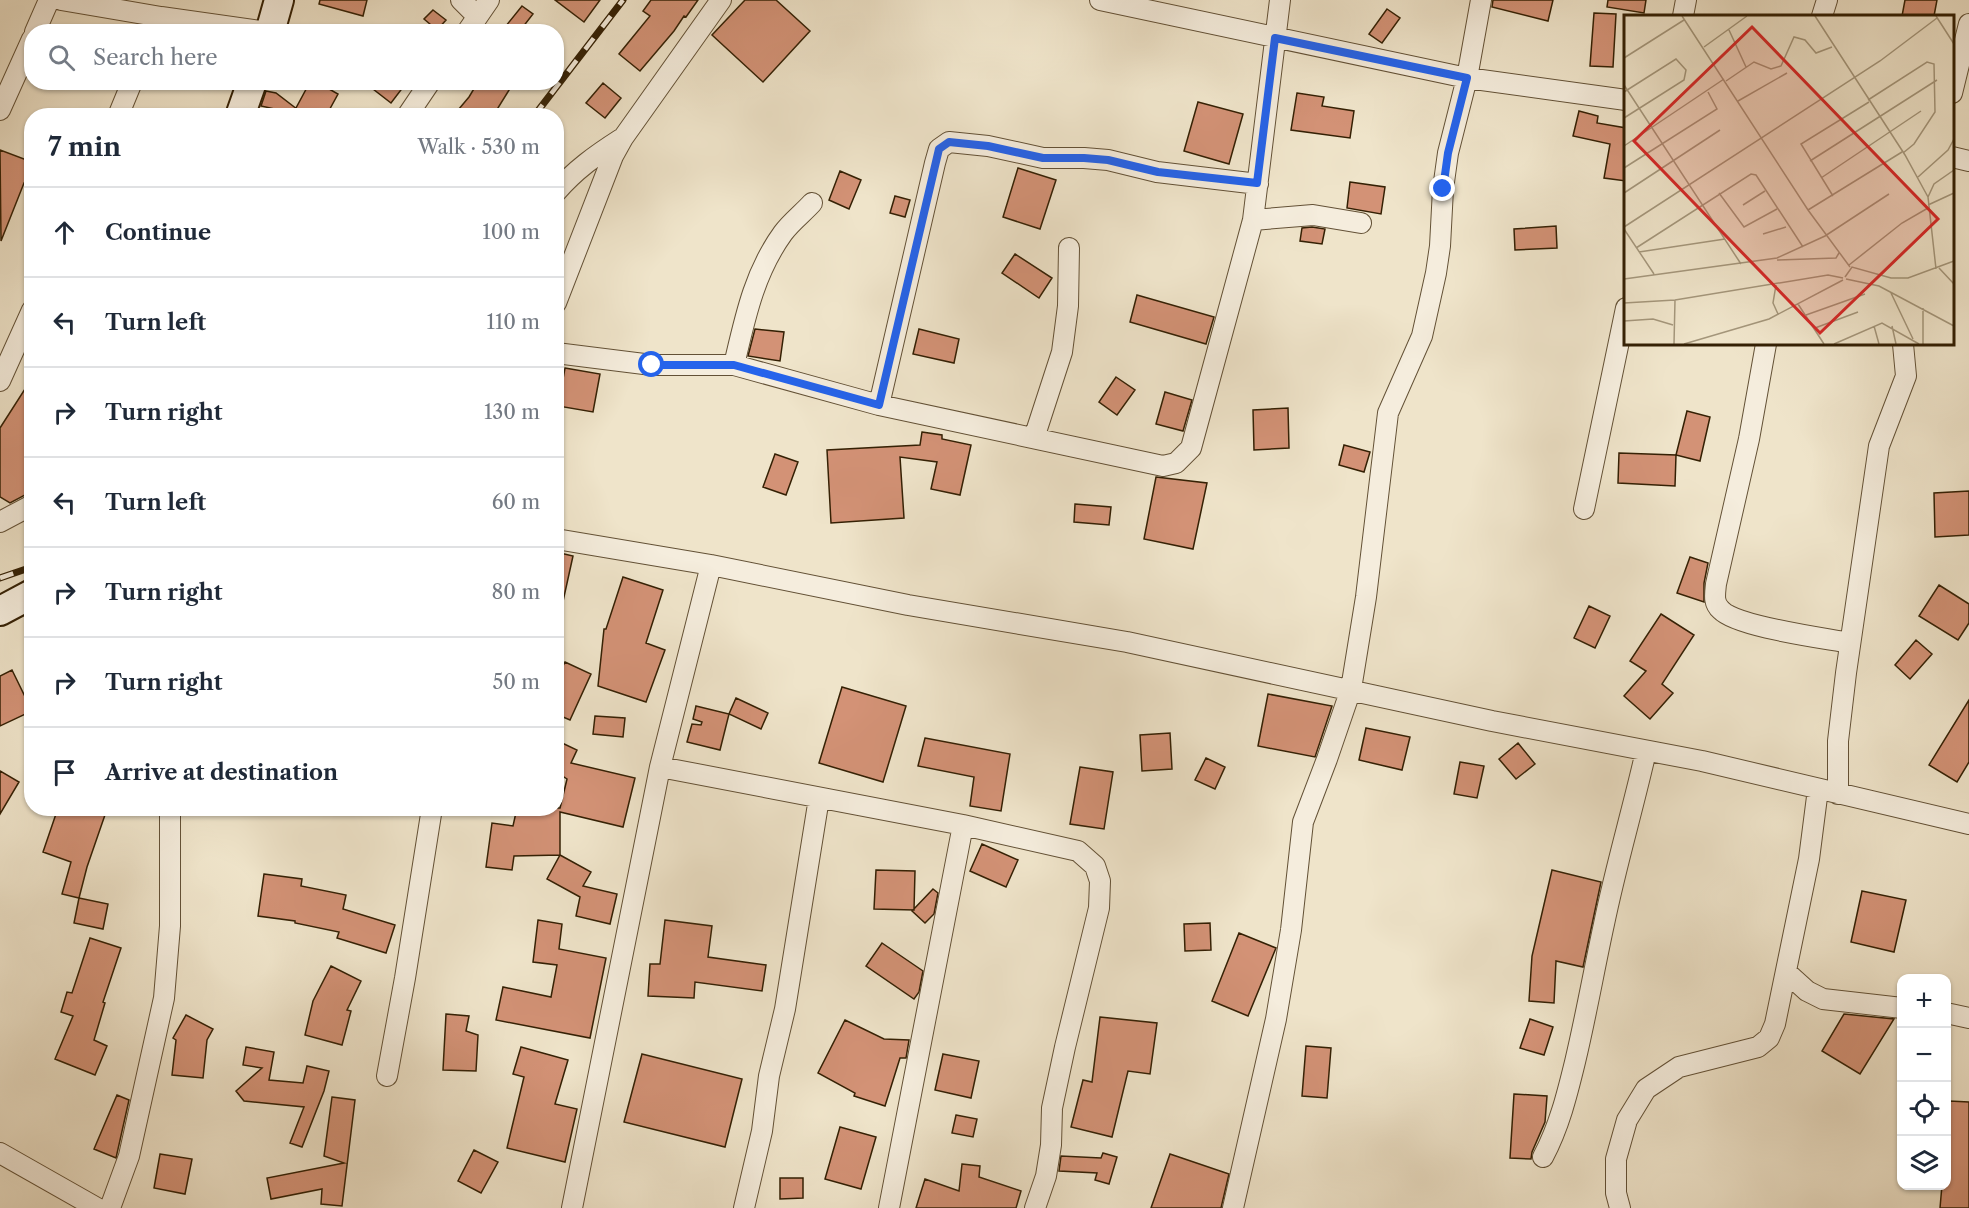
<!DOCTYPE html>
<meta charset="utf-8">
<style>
:root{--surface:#fff;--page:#f2f2f3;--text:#1f2937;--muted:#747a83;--line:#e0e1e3}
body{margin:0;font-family:"Libre Caslon Text",serif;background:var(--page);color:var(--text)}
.controls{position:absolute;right:18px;bottom:18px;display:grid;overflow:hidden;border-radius:12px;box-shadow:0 2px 4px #0004}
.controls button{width:54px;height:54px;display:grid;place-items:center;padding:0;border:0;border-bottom:2px solid var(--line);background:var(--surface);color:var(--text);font:30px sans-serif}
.stop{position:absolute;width:18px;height:18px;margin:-14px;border:4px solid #2563eb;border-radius:50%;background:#fff}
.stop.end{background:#2563eb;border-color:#fff;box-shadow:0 2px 6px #0008}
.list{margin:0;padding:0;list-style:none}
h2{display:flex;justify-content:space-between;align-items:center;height:78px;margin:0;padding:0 24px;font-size:26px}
h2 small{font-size:20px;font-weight:400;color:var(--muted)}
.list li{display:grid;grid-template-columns:39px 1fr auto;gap:18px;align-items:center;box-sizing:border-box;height:90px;padding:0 24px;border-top:2px solid var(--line)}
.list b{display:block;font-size:22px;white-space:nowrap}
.list em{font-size:20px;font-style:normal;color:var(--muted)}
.icon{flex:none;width:33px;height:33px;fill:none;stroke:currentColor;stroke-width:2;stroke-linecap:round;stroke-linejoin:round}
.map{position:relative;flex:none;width:1969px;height:1208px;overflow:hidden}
.search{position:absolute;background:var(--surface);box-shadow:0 2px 4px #0004;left:24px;top:24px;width:540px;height:66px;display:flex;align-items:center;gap:15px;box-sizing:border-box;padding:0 21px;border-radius:24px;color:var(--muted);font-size:22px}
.panel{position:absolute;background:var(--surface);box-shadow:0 2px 4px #0004;left:24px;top:108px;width:540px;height:708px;border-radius:24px}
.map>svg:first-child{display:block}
</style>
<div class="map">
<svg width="1969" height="1208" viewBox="0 0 1969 1208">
<rect width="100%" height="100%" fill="#efe4ca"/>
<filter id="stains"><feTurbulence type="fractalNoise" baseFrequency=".00333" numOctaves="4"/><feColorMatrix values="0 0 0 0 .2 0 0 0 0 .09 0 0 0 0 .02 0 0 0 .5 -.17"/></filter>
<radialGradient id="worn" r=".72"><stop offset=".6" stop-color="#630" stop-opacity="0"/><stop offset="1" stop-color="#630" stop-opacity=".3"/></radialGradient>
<path fill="#d39276" stroke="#342004" stroke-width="1.5" d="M 320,0 L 367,0 L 363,16 L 319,4 Z
M 555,0 L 600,0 L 584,22 Z
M 651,0 L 698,0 L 686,17 L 684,16 L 674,31 L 640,71 L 619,54 L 650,16 L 643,11 Z
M 745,0 L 776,0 L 810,31 L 763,82 L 712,35 Z
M 1493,0 L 1553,0 L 1548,21 L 1492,7 Z
M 1608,0 L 1646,0 L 1644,13 L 1607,7 Z
M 1905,0 L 1937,0 L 1934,16 L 1902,16 Z
M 522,6 L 533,14 L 519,32 L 501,32 Z
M 1387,9 L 1400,18 L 1382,43 L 1369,34 Z
M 433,10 L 446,20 L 437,30 L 424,19 Z
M 1594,13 L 1616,14 L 1613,67 L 1590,66 Z
M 310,82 L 317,82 L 338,94 L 326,116 L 309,116 L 296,108 Z
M 364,82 L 407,82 L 391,103 Z
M 478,82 L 514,82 L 493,116 L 453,116 L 469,97 Z
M 603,83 L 621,98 L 605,118 L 586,103 Z
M 266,91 L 276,93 L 306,116 L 261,106 Z
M 1297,93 L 1324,97 L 1322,106 L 1354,111 L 1350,138 L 1291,130 Z
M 1198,102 L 1243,114 L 1229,164 L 1184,151 Z
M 1579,111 L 1598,116 L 1597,123 L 1626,128 L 1626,181 L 1604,178 L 1610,144 L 1573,136 Z
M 0,150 L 32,162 L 32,188 L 24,183 L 1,241 Z
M 1018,168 L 1056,180 L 1040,229 L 1003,217 Z
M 840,171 L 861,180 L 849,209 L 829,200 Z
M 1350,182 L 1385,187 L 1381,214 L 1347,208 Z
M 895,196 L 910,200 L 905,217 L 890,213 Z
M 1556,226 L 1557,248 L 1515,250 L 1514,229 Z
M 1312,227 L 1325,229 L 1322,244 L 1300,241 L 1302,228 Z
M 1015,254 L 1052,278 L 1039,298 L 1002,273 Z
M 1137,295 L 1214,317 L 1206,344 L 1130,322 Z
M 755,329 L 784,332 L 780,361 L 748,356 Z
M 919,329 L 959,339 L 954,363 L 913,354 Z
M 565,368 L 600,374 L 593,412 L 558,406 Z
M 1116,377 L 1135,390 L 1117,415 L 1099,402 Z
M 32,378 L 32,489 L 27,494 L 10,503 L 0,497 L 0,428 Z
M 1165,392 L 1192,400 L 1183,431 L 1156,424 Z
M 1288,408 L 1289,448 L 1254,450 L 1253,410 Z
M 1687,411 L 1710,417 L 1700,461 L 1676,455 Z
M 922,432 L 942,435 L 942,439 L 971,445 L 960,495 L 931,489 L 937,462 L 900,457 L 904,518 L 831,523 L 827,450 L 920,445 Z
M 1344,445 L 1370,452 L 1364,472 L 1339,465 Z
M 1619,453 L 1676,455 L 1675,486 L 1618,483 Z
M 775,454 L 798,462 L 786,495 L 763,487 Z
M 1156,477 L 1207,483 L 1193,549 L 1144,539 Z
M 1969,491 L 1969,535 L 1935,537 L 1934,493 Z
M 1075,504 L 1111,507 L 1109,525 L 1074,522 Z
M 556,552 L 573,556 L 562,606 L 556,605 Z
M 1690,557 L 1708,563 L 1704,583 L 1704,602 L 1677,593 Z
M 623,577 L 663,590 L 646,643 L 665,650 L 646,702 L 598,686 L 604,629 L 606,629 Z
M 1939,585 L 1969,604 L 1969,623 L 1958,640 L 1919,616 Z
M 1589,606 L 1610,616 L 1595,648 L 1574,638 Z
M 1661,614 L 1694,635 L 1662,684 L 1673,693 L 1650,719 L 1624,696 L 1646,671 L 1630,661 Z
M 1916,640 L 1932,654 L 1910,679 L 1895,665 Z
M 565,662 L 591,674 L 570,720 L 556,714 L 556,680 Z
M 12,670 L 32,711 L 0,726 L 0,676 Z
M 842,687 L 906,706 L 883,782 L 819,763 Z
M 1268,694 L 1332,706 L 1315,757 L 1258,746 Z
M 736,698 L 768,713 L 761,729 L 729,714 Z
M 1969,700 L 1969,762 L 1957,782 L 1929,765 Z
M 696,706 L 729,714 L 720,750 L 687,742 L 692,724 L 701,725 L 702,722 L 693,719 Z
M 595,716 L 625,718 L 623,737 L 593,734 Z
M 1366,728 L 1410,737 L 1402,770 L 1359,760 Z
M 1170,733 L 1172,769 L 1142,771 L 1140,735 Z
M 925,738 L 1010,754 L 1001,811 L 970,806 L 974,777 L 918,766 Z
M 560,742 L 577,750 L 571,763 L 635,778 L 623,827 L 560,812 L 560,855 L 514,856 L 512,870 L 486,867 L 492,823 L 513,826 L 517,808 L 560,808 L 567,779 L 564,777 L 556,793 L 556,749 Z
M 1518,743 L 1535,764 L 1516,779 L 1499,759 Z
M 1206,758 L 1225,767 L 1215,789 L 1195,780 Z
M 1460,762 L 1484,766 L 1477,798 L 1454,794 Z
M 1080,767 L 1113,772 L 1104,829 L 1070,824 Z
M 0,771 L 19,782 L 0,814 Z
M 58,808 L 95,808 L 106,812 L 87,867 L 79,898 L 62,894 L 71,862 L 43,852 Z
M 982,844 L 1018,860 L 1006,887 L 970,871 Z
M 560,855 L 591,872 L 583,886 L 617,894 L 610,924 L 576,916 L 580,897 L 547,879 Z
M 876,870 L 915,871 L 914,910 L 874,909 Z
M 1552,870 L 1601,882 L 1583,967 L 1556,961 L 1554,1003 L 1529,1001 L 1532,956 Z
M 264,874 L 302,879 L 301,886 L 346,895 L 343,909 L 395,925 L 386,953 L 337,938 L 339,932 L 295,923 L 295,921 L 258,916 Z
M 933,889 L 938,893 L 934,914 L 925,923 L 912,911 Z
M 1862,891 L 1906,900 L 1894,952 L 1851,942 Z
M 79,898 L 108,904 L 103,929 L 74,923 Z
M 538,920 L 562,924 L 559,949 L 606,958 L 590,1038 L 496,1020 L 503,987 L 551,997 L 557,965 L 533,962 Z
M 665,920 L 712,926 L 708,957 L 766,965 L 762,991 L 695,982 L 694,998 L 648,996 L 650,964 L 660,964 Z
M 1210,923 L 1211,950 L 1185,951 L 1184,924 Z
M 1239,933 L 1276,948 L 1248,1016 L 1212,1001 Z
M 90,938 L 121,948 L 103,1002 L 105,1003 L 94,1040 L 107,1046 L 95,1075 L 55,1059 L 73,1016 L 61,1012 L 67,992 L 72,993 Z
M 882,943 L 923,971 L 919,992 L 914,999 L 866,966 Z
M 331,966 L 361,981 L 347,1010 L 351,1011 L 342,1045 L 305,1035 L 313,1001 Z
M 446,1014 L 469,1016 L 466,1031 L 478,1035 L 476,1071 L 443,1070 Z
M 1844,1014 L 1894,1019 L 1860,1074 L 1822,1051 Z
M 186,1015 L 213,1029 L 207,1040 L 203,1078 L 172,1075 L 176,1040 L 173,1038 Z
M 1100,1017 L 1157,1023 L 1150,1074 L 1128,1071 L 1112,1137 L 1071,1127 L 1083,1080 L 1092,1082 Z
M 1530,1019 L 1553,1027 L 1544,1055 L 1520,1048 Z
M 845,1020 L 884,1039 L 909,1040 L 906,1058 L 900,1058 L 885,1106 L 854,1096 L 855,1093 L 818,1073 Z
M 1306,1046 L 1331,1048 L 1327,1098 L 1302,1096 Z
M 246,1047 L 274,1052 L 269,1080 L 303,1083 L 307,1066 L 329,1071 L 324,1091 L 302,1147 L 290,1143 L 304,1107 L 244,1101 L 236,1091 L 262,1068 L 243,1065 Z
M 521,1047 L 568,1060 L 555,1104 L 577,1109 L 565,1162 L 507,1148 L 524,1077 L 513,1074 Z
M 642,1054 L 742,1079 L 725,1147 L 624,1122 Z
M 943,1054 L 979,1061 L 971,1098 L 935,1090 Z
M 1514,1094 L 1547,1096 L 1545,1122 L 1532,1152 L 1531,1159 L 1510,1158 Z
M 117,1095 L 129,1100 L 116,1158 L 94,1149 Z
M 332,1097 L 355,1100 L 342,1206 L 321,1204 L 322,1189 L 271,1199 L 267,1178 L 344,1163 L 324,1156 Z
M 1949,1101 L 1969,1102 L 1969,1208 L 1940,1208 L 1942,1185 L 1947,1185 L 1947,1130 Z
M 956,1115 L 977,1119 L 973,1137 L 952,1133 Z
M 840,1127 L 876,1137 L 861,1189 L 825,1179 Z
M 474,1150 L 498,1162 L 481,1193 L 458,1181 Z
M 1103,1153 L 1117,1157 L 1109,1184 L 1095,1180 L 1097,1173 L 1059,1171 L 1061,1156 L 1101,1158 Z
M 160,1154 L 192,1159 L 185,1194 L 154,1188 Z
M 1170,1154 L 1229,1174 L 1221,1208 L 1151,1208 Z
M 962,1164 L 980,1166 L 979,1177 L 1021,1191 L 1016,1208 L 916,1208 L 925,1179 L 959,1191 Z
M 780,1178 L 803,1178 L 803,1198 L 780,1199 Z"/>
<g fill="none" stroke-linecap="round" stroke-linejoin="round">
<g stroke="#635136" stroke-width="22">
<path id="street" d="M 61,0 L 161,17 L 268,32
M 461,0 L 477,16
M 1100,0 L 1467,78 L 1626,100
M 1683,16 L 1686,0
M 1822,16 L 1827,0
M 35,32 L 49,0
M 467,32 L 489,0
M 1952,93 L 1969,24
M 0,110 L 32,39
M 118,116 L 132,82
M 407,116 L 430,82
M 1952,157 L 1969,161
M 556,192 C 575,170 596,155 621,139
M 1253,220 L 1313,215 L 1361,223
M 556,303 L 613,156 L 623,138 L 721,0
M 1766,344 L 1749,439 L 1716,584 C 1715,594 1713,603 1721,610 C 1737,627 1824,638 1850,643
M 556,353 L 652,365 L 734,365 L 879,405 L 1163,466 L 1176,463 L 1191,448 L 1253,220 L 1280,0
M 734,365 C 745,318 754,273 783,233 C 791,222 803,213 812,203
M 0,381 L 32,310
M 879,405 L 935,163 L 939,149 L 949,142 L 988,146 L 1043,158 L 1084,158 L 1108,160 L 1157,172 L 1258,184
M 1034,438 L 1062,352 L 1068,306 L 1069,248
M 1584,509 L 1626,308
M 0,522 L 32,505
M 556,539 L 711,565 L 908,605 L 1127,642 L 1492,721 L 1702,761 L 1969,824
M 660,767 L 963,825 L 1078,851 L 1095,866 L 1100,881 L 1099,908 L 1065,1047 L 1052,1108 L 1051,1145 L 1046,1176 L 1035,1208
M 1838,794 L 1838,741 L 1846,673 L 1879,446 L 1906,376 L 1903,344
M 1786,972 L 1807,991 L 1823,999 L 1902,1008
M 1946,1013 L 1969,1018
M 387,1076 L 405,978 L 432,808
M 0,1153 L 97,1208
M 1543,1157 C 1559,1127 1567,1095 1575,1062 C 1586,1016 1594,970 1604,924 C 1616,865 1633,809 1646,751
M 110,1208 L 129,1156 L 164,998 L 170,926 L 170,808
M 572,1208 L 660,767 L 711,565
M 744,1208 L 762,1131 L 769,1076 L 785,1009 L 819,798
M 889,1208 L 963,825
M 1233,1208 L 1276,1019 L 1291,930 L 1303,822 L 1327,759 L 1351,689 L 1366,597 L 1388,413 L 1422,336 L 1436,273 L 1440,246 L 1443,189 L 1448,153 L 1467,78 L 1481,0
M 1620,1208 L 1616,1193 L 1616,1159 L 1627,1120 L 1646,1089 L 1679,1067 L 1758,1047 L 1769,1038 L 1775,1024 L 1809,859 L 1818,789"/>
</g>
<g stroke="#342004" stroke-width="32">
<path id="secondary" d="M 270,32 L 279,0
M 240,116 L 252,82
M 0,611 L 32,594"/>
</g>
<use href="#street" stroke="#f5eddd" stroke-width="20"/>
<use href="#secondary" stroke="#f5eddd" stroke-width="28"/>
<g stroke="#342004" stroke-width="7">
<path id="rail" d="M 534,116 L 623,0
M 0,578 L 32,567"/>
</g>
<use href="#rail" stroke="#f5eddd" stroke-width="4.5" stroke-dasharray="14" stroke-linecap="butt"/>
</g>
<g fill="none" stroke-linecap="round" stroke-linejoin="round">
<path stroke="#2563eb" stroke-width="8" d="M 652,365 L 734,365 L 879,405 L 939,149 L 949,142 L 988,146 L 1043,158 L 1084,158 L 1108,160 L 1158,172 L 1257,183 L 1275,38 L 1467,78 L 1448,153 L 1443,189"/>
</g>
<g transform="translate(1624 15)">
<rect width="330" height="330" fill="#efe4ca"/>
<path fill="none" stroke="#a4967b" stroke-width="1.5" d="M 58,1 L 184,195 L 226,252M 191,1 L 281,140 L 304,182M 312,1 L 330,29M 105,15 L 122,52M 80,32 L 123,1M 0,43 L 60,5M 102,66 L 130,47 L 147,54 L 157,51 L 170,22 L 181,25 L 192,38 L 208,32M 0,70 L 117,249M 0,77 L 52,44 L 62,55 L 60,65 L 0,103M 244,85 L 303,47 L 310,49 L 311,97 L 290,129 L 279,138M 114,86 L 163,58M 0,131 L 100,64M 186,146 L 313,65M 0,153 L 93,94 L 84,77M 294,162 L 324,135 L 330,124M 197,163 L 297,96M 0,178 L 96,115M 95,178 L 120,212 L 153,194M 209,181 L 177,129 L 245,87M 119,190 L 141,176M 304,190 L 330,178M 184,195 L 278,137M 0,212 L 256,46 L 313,3M 0,214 L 30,259M 139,219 L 162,212M 12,233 L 127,159 L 132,160 L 179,232M 15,237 L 101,224M 153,245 L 212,243 L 215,238M 225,250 L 278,208 L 304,193M 315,253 L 330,269M 312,254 L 304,182 L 310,169 L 330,155M 221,262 L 228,252 L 267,263 L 284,263 L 330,246M 0,264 L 153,243 L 201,221 L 265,179M 222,264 L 255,271 L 330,311M 152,270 L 149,288 L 154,299M 267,278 L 289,324M 0,288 L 51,285 L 204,260 L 219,263M 174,289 L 200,329M 299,293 L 299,329M 182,300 L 241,279M 0,306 L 29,304 L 49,310M 250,311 L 255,329M 268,311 L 272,329M 191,313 L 234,297M 50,329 L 51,285M 60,329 L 145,304 L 219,265M 210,329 L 258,308 L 295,329"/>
<path fill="#d62828" fill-opacity="0.15" stroke="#d62828" stroke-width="3" d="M 128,12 L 314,204 L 196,318 L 10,126 Z"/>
<rect width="330" height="330" fill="none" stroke="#342004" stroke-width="3"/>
</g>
<rect width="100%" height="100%" filter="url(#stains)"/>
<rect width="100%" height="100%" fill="url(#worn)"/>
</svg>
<div class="controls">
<button>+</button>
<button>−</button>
<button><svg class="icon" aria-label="locate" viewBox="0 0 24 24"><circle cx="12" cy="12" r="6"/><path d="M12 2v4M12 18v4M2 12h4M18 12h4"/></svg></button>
<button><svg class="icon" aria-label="layers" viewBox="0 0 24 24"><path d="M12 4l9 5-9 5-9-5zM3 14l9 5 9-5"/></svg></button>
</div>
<div class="stop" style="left:652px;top:365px"></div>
<div class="stop end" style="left:1443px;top:189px"></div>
<div class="search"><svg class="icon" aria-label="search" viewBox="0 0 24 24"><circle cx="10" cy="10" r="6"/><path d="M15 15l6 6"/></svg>Search here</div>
<section class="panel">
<h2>7 min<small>Walk · 530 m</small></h2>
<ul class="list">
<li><svg class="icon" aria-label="ahead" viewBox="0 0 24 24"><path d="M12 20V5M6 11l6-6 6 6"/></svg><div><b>Continue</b></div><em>100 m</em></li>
<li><svg class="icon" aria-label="left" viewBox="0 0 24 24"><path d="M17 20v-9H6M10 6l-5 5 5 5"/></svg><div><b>Turn left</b></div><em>110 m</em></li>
<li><svg class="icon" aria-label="right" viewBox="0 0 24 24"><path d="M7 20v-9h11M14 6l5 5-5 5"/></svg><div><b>Turn right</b></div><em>130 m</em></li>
<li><svg class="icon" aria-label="left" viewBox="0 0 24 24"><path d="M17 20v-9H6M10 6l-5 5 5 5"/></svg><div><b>Turn left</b></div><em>60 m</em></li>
<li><svg class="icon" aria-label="right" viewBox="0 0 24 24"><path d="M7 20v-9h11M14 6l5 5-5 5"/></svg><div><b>Turn right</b></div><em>80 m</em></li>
<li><svg class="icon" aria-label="right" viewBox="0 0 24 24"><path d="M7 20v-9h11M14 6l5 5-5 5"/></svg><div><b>Turn right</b></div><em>50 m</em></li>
<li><svg class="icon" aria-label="arrive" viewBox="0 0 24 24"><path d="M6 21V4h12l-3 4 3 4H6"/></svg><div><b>Arrive at destination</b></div></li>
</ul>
</section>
</div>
